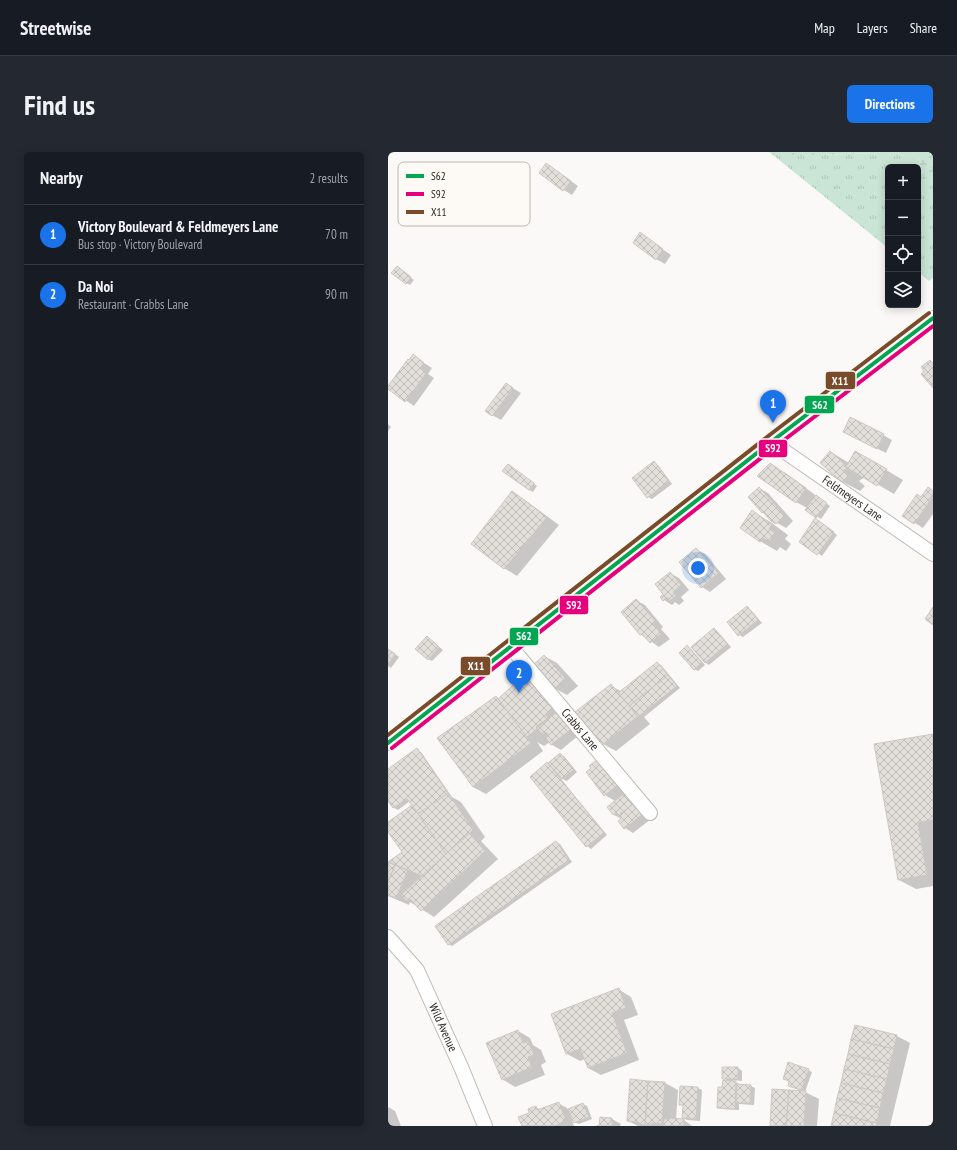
<!DOCTYPE html>
<meta charset="utf-8">
<style>
:root{--surface:#171b24;--page:#242831;--text:#f1f3f6;--muted:#9ea1a6;--line:#363941;--accent:#1a73e8}
body{margin:0;font-family:"PT Sans Narrow",sans-serif;background:var(--page);color:var(--text)}
.controls{position:absolute;right:12px;top:12px;display:grid;overflow:hidden;border-radius:6px;box-shadow:0 2px 10px #0003}
.controls button{width:36px;height:36px;display:grid;place-items:center;padding:0;border:0;border-bottom:1px solid var(--line);background:var(--surface);color:var(--text);font:20px sans-serif}
.you{position:absolute;left:310px;top:416px;width:14px;height:14px;margin:-10px;border:3px solid #fff;border-radius:50%;background:#1a73e8;box-shadow:0 0 0 6px #1a73e833}
.badge{display:grid;place-items:center;width:26px;height:26px;border-radius:50%;background:var(--accent);color:#fff;font-size:13px;font-weight:700}
.pin{position:absolute;translate:-50% -33px;filter:drop-shadow(0 1px 2px #0008)}
.pin::after{content:'';position:absolute;top:21px;width:14px;height:12px;background:inherit;clip-path:polygon(0 0,100% 0,50% 100%)}
.list{margin:0;padding:0;list-style:none}
h2{display:flex;justify-content:space-between;align-items:center;height:52px;margin:0;padding:0 16px;font-size:17px}
h2 small{font-size:13px;font-weight:400;color:var(--muted)}
.list li{display:grid;grid-template-columns:26px 1fr auto;gap:12px;align-items:center;box-sizing:border-box;height:60px;padding:0 16px;border-top:1px solid var(--line)}
.list b{display:block;font-size:15px;white-space:nowrap}
.list p{margin:0;font-size:13px;white-space:nowrap;color:var(--muted)}
.list em{font-size:13px;font-style:normal;color:var(--muted)}
.icon{flex:none;width:22px;height:22px;fill:none;stroke:currentColor;stroke-width:2;stroke-linecap:round;stroke-linejoin:round}
.map{position:relative;flex:none;width:545px;height:974px;overflow:hidden;border-radius:6px}
header{display:flex;align-items:center;gap:24px;box-sizing:border-box;height:56px;padding:0 20px;background:var(--surface);border-bottom:1px solid var(--line)}
header strong{font-size:19px}
nav{display:flex;gap:22px;margin-inline-start:auto;font-size:14px}
.intro{display:flex;align-items:center;justify-content:space-between;box-sizing:border-box;height:96px;padding:0 24px}
h1{margin:0;font-size:28px}
.button{padding:10px 18px;border-radius:6px;background:var(--accent);color:#fff;font-size:14px;font-weight:700}
main{display:flex;gap:24px;padding:0 24px}
aside{flex:1;background:var(--surface);border-radius:6px;box-shadow:0 2px 10px #0003}
.map>svg:first-child{display:block}
</style>
<header>
<strong>Streetwise</strong>
<nav><a>Map</a><a>Layers</a><a>Share</a></nav>
</header>
<div class="intro"><h1>Find us</h1><a class="button">Directions</a></div>
<main>
<aside>
<h2>Nearby<small>2 results</small></h2>
<ul class="list">
<li><span class="badge">1</span><div><b>Victory Boulevard &amp; Feldmeyers Lane</b><p>Bus stop · Victory Boulevard</p></div><em>70 m</em></li>
<li><span class="badge">2</span><div><b>Da Noi</b><p>Restaurant · Crabbs Lane</p></div><em>90 m</em></li>
</ul>
</aside>
<div class="map">
<svg width="545" height="974" viewBox="0 0 545 974">
<defs>
<pattern id="grass-tufts" width="24" height="20" patternUnits="userSpaceOnUse"><rect width="24" height="20" fill="#cae5d5"/><path d="M3 7l-1-3M5 7V3M7 7l1-3M15 17l-1-3M17 17v-4M19 17l1-3" fill="none" stroke="#adc4b6"/></pattern>
<pattern id="wetland-marsh" width="20" height="14" patternUnits="userSpaceOnUse"><rect width="20" height="14" fill="#cae5d5"/><path d="M1 5h8M5 5V1M11 12h8M15 12V8" fill="none" stroke="#adc4b6"/></pattern>
<pattern id="building-cross-hatch" width="8" height="8" patternUnits="userSpaceOnUse"><rect width="8" height="8" fill="#e2ded9"/><path d="M0 0l8 8M0 8l8-8" fill="none" stroke="#c2beb9"/></pattern>
</defs>
<rect width="100%" height="100%" fill="#fbf9f7"/>
<path fill="url(#grass-tufts)" d="M 488,0 L 530,0 L 530,6 L 536,25 L 545,29 L 545,126 L 541,129 L 530,120 L 530,15 L 500,15 L 500,96 L 385,3 L 432,3 L 486,1 Z"/>
<path fill="url(#wetland-marsh)" d="M 381,0 L 488,0 L 487,1 L 432,3 L 385,3 Z
M 530,0 L 545,0 L 545,29 L 536,26 L 530,6 Z"/>
<path fill="#0003" d="M 159,12 L 190,34 L 184,43 L 176,38 Z
M 252,82 L 283,103 L 277,112 L 268,107 Z
M 13,118 L 26,128 L 22,133 L 18,131 Z
M 25,204 L 44,216 L 40,222 L 46,226 L 26,254 L 0,236 Z
M 118,232 L 133,241 L 113,268 L 104,263 Z
M 0,272 L 3,275 L 0,279 Z
M 495,283 L 504,288 L 498,301 L 464,284 Z
M 443,300 L 461,311 L 468,300 L 515,328 L 506,342 L 477,325 L 471,329 L 477,334 L 472,339 L 455,330 Z
M 266,310 L 270,313 L 284,332 L 264,347 L 260,345 Z
M 382,312 L 399,322 L 442,354 L 433,367 L 418,358 L 419,356 L 408,350 Z
M 124,315 L 149,334 L 145,340 L 141,338 Z
M 371,336 L 380,341 L 405,369 L 398,376 L 384,368 L 374,360 Z
M 545,339 L 545,362 L 535,376 L 516,364 Z
M 124,340 L 137,348 L 171,373 L 129,424 L 116,416 Z
M 364,360 L 381,369 L 400,383 L 397,387 L 403,392 L 398,399 L 392,395 L 389,399 L 372,389 Z
M 431,370 L 449,383 L 434,404 L 412,389 Z
M 308,397 L 317,402 L 338,427 L 322,440 L 314,435 Z
M 282,421 L 291,426 L 301,438 L 293,445 L 296,449 L 291,453 L 287,450 L 284,453 L 276,448 Z
M 248,448 L 257,453 L 275,475 L 273,477 L 282,487 L 271,495 L 252,482 Z
M 359,455 L 363,458 L 374,471 L 355,485 L 351,483 Z
M 326,477 L 330,480 L 343,495 L 321,513 L 315,509 Z
M 39,485 L 55,498 L 44,509 L 40,507 Z
M 299,495 L 303,497 L 317,513 L 310,519 L 306,517 Z
M 0,497 L 11,505 L 3,516 L 0,514 Z
M 156,504 L 169,511 L 190,534 L 179,543 L 166,536 Z
M 269,511 L 273,513 L 292,536 L 256,565 L 262,572 L 228,599 L 215,592 L 223,534 L 233,539 Z
M 136,524 L 152,534 L 191,583 L 173,598 L 164,593 L 162,590 L 156,594 L 149,590 L 155,599 L 98,642 L 85,635 L 108,546 L 111,547 Z
M 545,583 L 545,734 L 528,737 L 511,728 Z
M 29,598 L 33,600 L 64,645 L 73,650 L 97,685 L 93,689 L 110,707 L 46,765 L 22,750 L 21,753 L 0,744 L 0,711 L 15,700 L 0,678 L 0,671 L 25,654 L 22,649 L 10,658 L 6,656 L 0,647 L 0,618 Z
M 172,602 L 176,604 L 189,620 L 179,629 L 172,626 L 219,683 L 203,697 L 199,694 L 143,625 L 159,611 L 164,615 Z
M 205,617 L 245,643 L 263,667 L 245,681 L 237,676 L 234,667 L 226,663 L 220,655 L 227,649 L 217,643 L 199,620 Z
M 168,690 L 172,692 L 184,710 L 64,794 L 60,792 Z
M 230,837 L 243,845 L 250,863 L 236,868 L 251,908 L 213,923 L 200,916 L 197,907 L 192,909 L 179,902 L 164,862 Z
M 467,874 L 509,884 L 522,891 L 502,974 L 444,974 Z
M 130,879 L 142,886 L 145,893 L 153,898 L 158,910 L 153,913 L 157,923 L 127,935 L 114,927 Z
M 350,916 L 354,919 L 354,929 L 345,928 L 352,933 L 363,934 L 367,936 L 366,953 L 351,952 L 351,958 L 334,957 L 330,955 L 335,936 L 342,930 L 335,926 Z
M 420,918 L 424,920 L 417,940 L 431,947 L 429,974 L 383,974 L 415,939 L 401,934 L 402,930 L 396,927 Z
M 243,928 L 277,931 L 290,938 L 288,968 L 296,968 L 304,974 L 250,974 L 240,969 Z
M 310,936 L 314,938 L 312,969 L 299,968 L 295,966 L 296,955 L 292,952 Z
M 170,951 L 179,956 L 180,958 L 195,952 L 199,954 L 204,967 L 191,972 L 184,969 L 186,974 L 135,974 L 142,961 L 148,955 L 152,958 Z
M 0,955 L 7,959 L 13,974 L 0,974 Z
M 224,967 L 233,972 L 232,974 L 212,974 Z"/>
<path fill="url(#building-cross-hatch)" stroke="#ccc8c3" d="M 158,11 L 183,29 L 175,39 L 151,21 Z
M 252,80 L 275,97 L 268,108 L 245,91 Z
M 9,114 L 23,125 L 18,132 L 3,121 Z
M 25,202 L 36,211 L 32,216 L 38,221 L 17,250 L 0,237 L 0,234 L 20,207 L 21,208 Z
M 542,208 L 545,211 L 545,236 L 533,222 L 536,219 L 533,215 Z
M 118,231 L 125,236 L 104,264 L 97,259 Z
M 462,265 L 496,282 L 489,297 L 455,280 Z
M 442,299 L 456,311 L 456,314 L 459,317 L 458,319 L 457,317 L 455,319 L 461,324 L 455,331 L 432,311 Z
M 467,299 L 499,317 L 489,334 L 458,315 Z
M 266,309 L 281,329 L 259,346 L 244,326 Z
M 382,311 L 418,336 L 408,351 L 369,324 Z
M 120,312 L 146,331 L 141,338 L 114,319 Z
M 371,335 L 397,364 L 388,372 L 383,369 L 375,360 L 374,361 L 360,345 Z
M 540,335 L 545,339 L 545,344 L 526,372 L 514,364 L 529,342 L 533,345 Z
M 124,339 L 159,365 L 116,417 L 83,392 Z
M 428,343 L 439,351 L 428,366 L 417,358 Z
M 364,358 L 384,373 L 381,377 L 387,381 L 381,390 L 375,386 L 372,390 L 352,376 Z
M 427,366 L 446,380 L 429,403 L 411,390 Z
M 308,396 L 330,421 L 313,436 L 291,410 Z
M 282,420 L 293,433 L 285,440 L 288,444 L 282,449 L 279,445 L 275,449 L 272,445 L 275,442 L 267,432 Z
M 248,447 L 268,470 L 265,472 L 274,481 L 262,491 L 254,482 L 252,483 L 233,460 Z
M 359,454 L 370,468 L 350,484 L 339,470 Z
M 545,455 L 545,473 L 537,467 Z
M 326,476 L 339,492 L 317,511 L 303,495 Z
M 39,484 L 51,495 L 40,508 L 27,497 Z
M 299,493 L 314,511 L 306,518 L 291,501 Z
M 0,497 L 7,502 L 0,513 Z
M 156,503 L 177,526 L 166,537 L 145,513 Z
M 269,510 L 280,523 L 241,554 L 230,541 Z
M 136,523 L 165,556 L 158,563 L 160,566 L 148,575 L 149,576 L 148,578 L 139,585 L 110,547 Z
M 280,523 L 289,534 L 250,565 L 241,554 Z
M 223,532 L 250,564 L 214,593 L 187,560 Z
M 108,544 L 143,591 L 85,635 L 49,586 Z
M 169,560 L 183,577 L 163,593 L 158,586 L 161,583 L 158,580 L 155,583 L 149,576 Z
M 545,582 L 545,668 L 530,670 L 539,723 L 510,728 L 486,592 Z
M 29,596 L 60,641 L 30,662 L 19,647 L 5,656 L 0,649 L 0,617 Z
M 172,601 L 186,617 L 174,627 L 160,611 Z
M 211,606 L 231,632 L 216,644 L 198,620 L 203,616 L 201,614 Z
M 159,610 L 216,681 L 198,695 L 142,625 Z
M 238,640 L 250,648 L 231,663 L 228,661 L 225,663 L 219,655 Z
M 60,641 L 85,678 L 58,702 L 30,662 Z
M 250,648 L 255,662 L 236,677 L 230,669 L 233,666 L 231,663 Z
M 24,653 L 58,702 L 34,724 L 0,710 L 14,700 L 0,680 L 0,670 Z
M 81,681 L 97,699 L 33,759 L 21,746 L 18,749 L 13,743 Z
M 168,689 L 181,708 L 60,793 L 47,774 Z
M 0,710 L 7,713 L 0,730 Z
M 7,713 L 20,718 L 8,746 L 0,743 L 0,730 Z
M 231,836 L 238,856 L 224,861 L 239,901 L 200,916 L 192,897 L 178,902 L 163,862 Z
M 467,873 L 509,883 L 506,897 L 463,887 Z
M 130,878 L 135,891 L 140,889 L 146,903 L 140,905 L 144,915 L 114,928 L 98,891 Z
M 463,887 L 506,897 L 502,912 L 460,902 Z
M 460,902 L 502,912 L 499,927 L 456,917 Z
M 400,910 L 421,917 L 413,938 L 400,934 L 401,929 L 395,927 Z
M 334,915 L 350,915 L 350,927 L 334,927 Z
M 456,917 L 499,927 L 495,941 L 453,931 Z
M 242,927 L 260,929 L 257,973 L 251,972 L 251,970 L 239,969 Z
M 335,928 L 348,929 L 347,957 L 329,956 L 330,935 L 334,935 Z
M 260,929 L 277,930 L 274,972 L 263,971 L 263,973 L 257,973 Z
M 453,931 L 495,941 L 492,956 L 449,946 Z
M 349,932 L 363,933 L 362,951 L 348,951 Z
M 292,934 L 310,935 L 308,967 L 294,966 L 295,953 L 291,953 Z
M 384,937 L 401,938 L 398,974 L 382,974 Z
M 401,938 L 418,939 L 416,974 L 398,974 Z
M 449,946 L 492,956 L 489,971 L 446,961 Z
M 171,950 L 178,969 L 166,974 L 134,974 L 130,965 L 141,961 L 140,957 L 148,954 L 149,958 Z
M 195,951 L 201,965 L 186,971 L 180,957 Z
M 446,961 L 489,971 L 488,974 L 443,974 Z
M 212,965 L 224,966 L 224,974 L 208,974 L 211,974 Z
M 282,966 L 296,967 L 295,974 L 275,974 L 276,967 L 282,967 Z"/>
<g fill="none" stroke-linecap="round" stroke-linejoin="round">
<g stroke="#bebab6" stroke-width="16">
<g id="street">
<path id="s1" d="M 383,290 L 545,402"/>
<path id="s2" d="M 122,494 L 262,661"/>
<path d="M 0,591 L 122,494 L 383,290 L 545,166"/>
<path id="s3" d="M 0,785 L 29,818 L 73,915 L 97,974"/>
</g>
</g>
<use href="#street" stroke="#fefefe" stroke-width="14"/>
<g stroke="#fdfaf5" stroke-width="7">
<path id="bus-1" d="M 0,591 L 383,290 L 545,166"/>
</g>
<g stroke="#fdfaf5" stroke-width="7">
<path id="bus-2" d="M 4,596 L 387,295 L 545,174"/>
</g>
<g stroke="#fdfaf5" stroke-width="7">
<path id="bus-3" d="M 0,583 L 379,285 L 541,161"/>
</g>
<use href="#bus-1" stroke="#00a651" stroke-width="4"/>
<use href="#bus-2" stroke="#e5007d" stroke-width="4"/>
<use href="#bus-3" stroke="#7a4b2a" stroke-width="4"/>
</g>
<g text-anchor="middle" stroke-width="3.5" stroke-linejoin="round" paint-order="stroke">
<g font-size="12" fill="#221c14" stroke="#fdfaf5">
<text dy="4" stroke="none"><textPath href="#s1" startOffset="99">Feldmeyers Lane</textPath></text>
<text dy="4" stroke="none"><textPath href="#s2" startOffset="109">Crabbs Lane</textPath></text>
<text dy="4" stroke="none"><textPath href="#s3" startOffset="107">Wild Avenue</textPath></text>
</g>
</g>
<rect x="10" y="10" width="132" height="64" rx="6" fill="#fdfaf5" stroke="#bbb7b2" stroke-width="1"/>
<rect x="18" y="22" width="18" height="4" fill="#00a651"/>
<rect x="18" y="40" width="18" height="4" fill="#e5007d"/>
<rect x="18" y="58" width="18" height="4" fill="#7a4b2a"/>
<g font-size="11" fill="#221c14">
<text x="43" y="28">S62</text>
<text x="43" y="46">S92</text>
<text x="43" y="64">X11</text>
</g>
<g stroke="#fdfaf5" stroke-width="1.5">
<rect x="437" y="219" width="31" height="19" rx="4" fill="#7a4b2a"/>
<rect x="416" y="243" width="31" height="19" rx="4" fill="#00a651"/>
<rect x="370" y="287" width="30" height="19" rx="4" fill="#e5007d"/>
<rect x="171" y="443" width="30" height="20" rx="4" fill="#e5007d"/>
<rect x="121" y="475" width="30" height="19" rx="4" fill="#00a651"/>
<rect x="72" y="504" width="31" height="20" rx="4" fill="#7a4b2a"/>
</g>
<g font-size="11" text-anchor="middle" font-weight="bold" fill="#fff">
<text x="452" y="233">X11</text>
<text x="432" y="257">S62</text>
<text x="385" y="300">S92</text>
<text x="186" y="457">S92</text>
<text x="136" y="488">S62</text>
<text x="88" y="518">X11</text>
</g>
</svg>
<div class="controls">
<button>+</button>
<button>−</button>
<button><svg class="icon" aria-label="locate" viewBox="0 0 24 24"><circle cx="12" cy="12" r="6"/><path d="M12 2v4M12 18v4M2 12h4M18 12h4"/></svg></button>
<button><svg class="icon" aria-label="layers" viewBox="0 0 24 24"><path d="M12 4l9 5-9 5-9-5zM3 14l9 5 9-5"/></svg></button>
</div>
<div class="you"></div>
<div class="pin badge" style="left:385px;top:271px">1</div>
<div class="pin badge" style="left:131px;top:541px">2</div>
</div>
</main>
